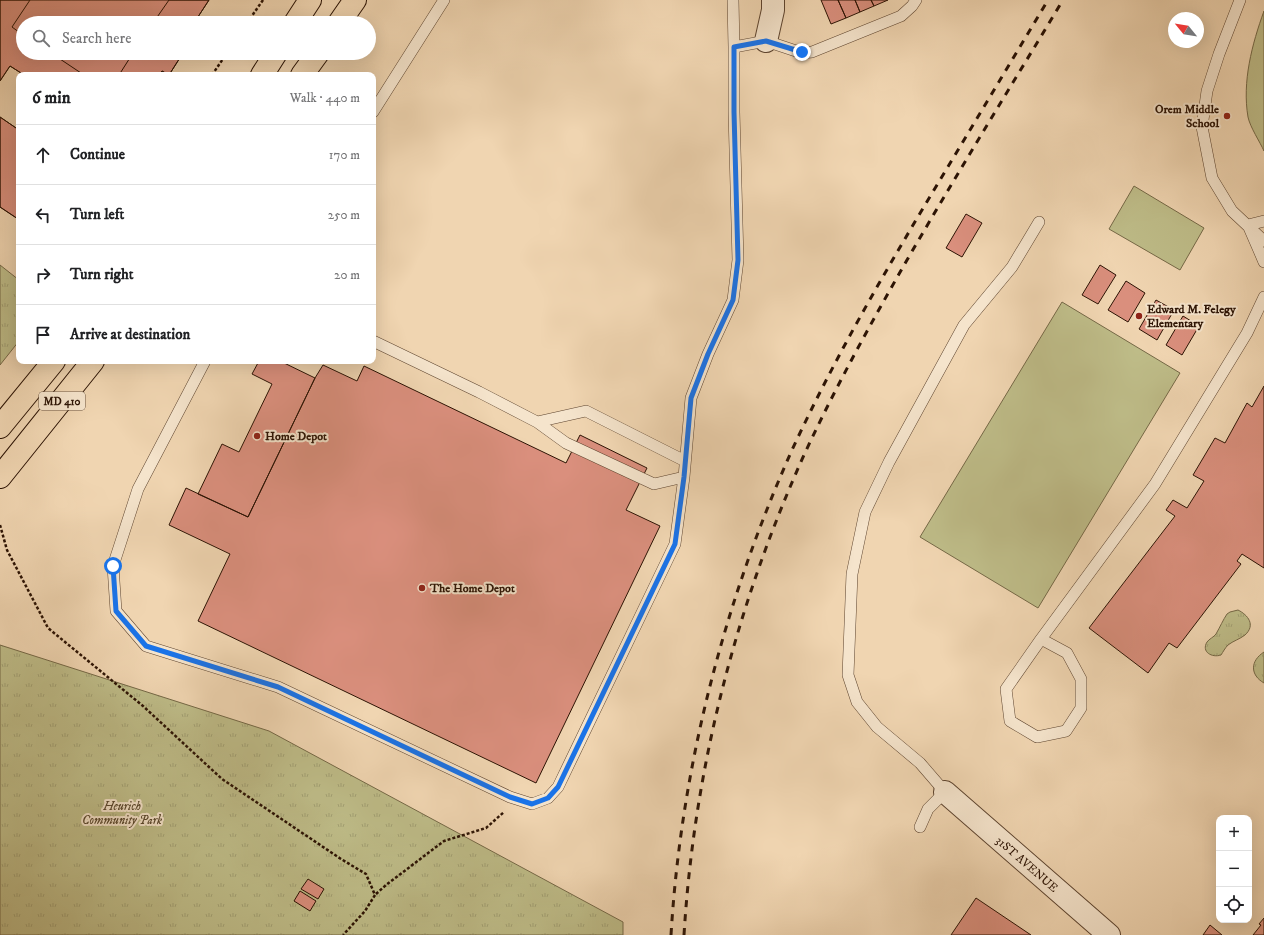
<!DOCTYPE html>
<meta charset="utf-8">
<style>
:root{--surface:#fff;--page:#f2f2f2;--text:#202124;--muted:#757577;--line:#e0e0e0}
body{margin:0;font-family:"IM FELL DW Pica",serif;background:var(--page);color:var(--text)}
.controls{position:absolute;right:12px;bottom:12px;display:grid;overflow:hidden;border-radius:8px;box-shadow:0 4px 16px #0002}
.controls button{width:36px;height:36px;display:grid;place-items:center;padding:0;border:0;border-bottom:1px solid var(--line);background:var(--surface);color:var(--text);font:20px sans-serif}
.compass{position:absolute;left:1168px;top:12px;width:36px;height:36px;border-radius:50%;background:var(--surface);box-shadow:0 4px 16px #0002;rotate:300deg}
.stop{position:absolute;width:12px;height:12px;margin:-9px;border:3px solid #1a73e8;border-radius:50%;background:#fff}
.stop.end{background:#1a73e8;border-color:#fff;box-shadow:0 1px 4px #0008}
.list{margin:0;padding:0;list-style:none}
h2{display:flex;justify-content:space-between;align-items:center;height:52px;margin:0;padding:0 16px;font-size:17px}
h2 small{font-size:13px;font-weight:400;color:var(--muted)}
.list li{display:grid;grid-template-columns:26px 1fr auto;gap:12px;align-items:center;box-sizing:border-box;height:60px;padding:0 16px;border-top:1px solid var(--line)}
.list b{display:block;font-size:15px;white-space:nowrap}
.list em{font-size:13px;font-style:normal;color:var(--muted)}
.icon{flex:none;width:22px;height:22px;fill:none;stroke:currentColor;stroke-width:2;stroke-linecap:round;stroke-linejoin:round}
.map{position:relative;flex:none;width:1264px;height:935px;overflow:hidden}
.search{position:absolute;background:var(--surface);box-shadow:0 4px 16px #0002;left:16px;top:16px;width:360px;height:44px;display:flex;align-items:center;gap:10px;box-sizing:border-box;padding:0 14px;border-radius:22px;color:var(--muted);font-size:15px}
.panel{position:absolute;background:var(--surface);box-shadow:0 4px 16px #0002;left:16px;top:72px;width:360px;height:292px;border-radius:8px}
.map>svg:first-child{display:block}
</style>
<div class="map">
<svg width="1264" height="935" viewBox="0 0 1264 935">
<defs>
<pattern id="park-tufts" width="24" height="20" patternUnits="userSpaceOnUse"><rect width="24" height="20" fill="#bebc88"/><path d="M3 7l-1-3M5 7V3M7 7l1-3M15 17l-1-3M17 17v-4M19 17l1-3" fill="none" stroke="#a3a174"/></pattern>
</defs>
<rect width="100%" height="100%" fill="#f0d5b1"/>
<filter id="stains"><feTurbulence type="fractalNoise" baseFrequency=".005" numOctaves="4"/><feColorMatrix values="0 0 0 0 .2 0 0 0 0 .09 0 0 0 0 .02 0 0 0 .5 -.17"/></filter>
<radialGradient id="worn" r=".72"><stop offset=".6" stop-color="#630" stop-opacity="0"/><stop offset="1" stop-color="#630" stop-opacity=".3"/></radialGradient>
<path fill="#bebc88" stroke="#756846" d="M 1264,11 L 1264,151 C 1260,142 1250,127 1248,117 C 1242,82 1252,44 1264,11 Z
M 1134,186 L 1204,228 L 1180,270 L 1109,229 Z
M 1062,302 L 1180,373 L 1038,608 L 920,537 Z"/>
<path fill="url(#park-tufts)" stroke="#756846" d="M 0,265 L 19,280 L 19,341 L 0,365 Z
M 1238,610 C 1248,615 1256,625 1245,635 C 1240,639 1233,641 1228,645 C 1225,648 1223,652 1221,655 C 1212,658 1201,652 1207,642 C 1209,639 1214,637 1216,634 C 1220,627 1223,620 1227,614 L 1230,612 Z
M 0,645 L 269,731 L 623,922 L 623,935 L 0,935 Z
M 1264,652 L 1264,683 C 1250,675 1250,661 1264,652 Z"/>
<path fill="#da8f7d" stroke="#2c1304" d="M 0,0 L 30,0 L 12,27 L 23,35 L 23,53 L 51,53 L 84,75 L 20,75 L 21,73 L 10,66 L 0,81 Z
M 0,0 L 209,0 L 194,23 L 23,23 L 23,53 L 183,53 L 169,75 L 162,71 L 159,75 L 20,75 L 21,73 L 10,66 L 0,81 Z
M 169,0 L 209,0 L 194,23 L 153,23 Z
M 821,0 L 838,0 L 846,18 L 831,24 Z
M 838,0 L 855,0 L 860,12 L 846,18 Z
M 855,0 L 871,0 L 874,6 L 860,12 Z
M 871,0 L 888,0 L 874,6 Z
M 133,53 L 183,53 L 169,75 L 162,71 L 159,75 L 119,75 Z
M 0,117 L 19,130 L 19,217 L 18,219 L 0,207 Z
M 0,117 L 19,130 L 19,217 L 18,219 L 0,207 Z
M 966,214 L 982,223 L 962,257 L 946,248 Z
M 1100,265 L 1116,275 L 1098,304 L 1082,295 Z
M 1126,281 L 1145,293 L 1128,322 L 1108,310 Z
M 1156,300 L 1174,310 L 1157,340 L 1139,329 Z
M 1183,316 L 1199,326 L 1182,355 L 1166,345 Z
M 259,361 L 280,361 L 315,378 L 248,517 L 198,494 L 222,444 L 239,452 L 272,384 L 252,374 Z
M 323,365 L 357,381 L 364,366 L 566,463 L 580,435 L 647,468 L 626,510 L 660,526 L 536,783 L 198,621 L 230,554 L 169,525 L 186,488 L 248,517 L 315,378 Z
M 1264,386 L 1264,568 L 1242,554 L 1237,561 L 1241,564 L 1177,648 L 1169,643 L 1148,673 L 1089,628 L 1175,516 L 1166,510 L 1173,500 L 1187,508 L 1204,481 L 1193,475 L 1215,438 L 1225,443 L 1247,403 L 1252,407 Z
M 308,879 L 324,889 L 318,899 L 301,889 Z
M 300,891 L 316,901 L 310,911 L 294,901 Z
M 976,898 L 1031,935 L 951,935 Z
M 1264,918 L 1264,935 L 1253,935 L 1261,925 L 1259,924 Z
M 1210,925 L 1222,935 L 1203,935 Z"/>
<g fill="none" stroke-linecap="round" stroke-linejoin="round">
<g stroke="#5d442f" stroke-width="12">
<path id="service" d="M 733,0 L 734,47
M 1240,0 L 1219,54 L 1207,91 L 1202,127 L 1212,178 L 1232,211 L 1264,241
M 373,112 L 444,0
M 1264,221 L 1248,225 L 1264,262
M 373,341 L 479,392 L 537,422 L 586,411 L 685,461
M 205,361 L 138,489 L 113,566 L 116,611 L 146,646 L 278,687 L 510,797 L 532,804 L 548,798 L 558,787 L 675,544 L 684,477 L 691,398 L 708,354 L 733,300 L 738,260 L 734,112 L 734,47 L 766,41 L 802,53 L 812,52 L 901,16 L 912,6 L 916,0
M 537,422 L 566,443 L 654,484 L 684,477
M 1041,639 L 1067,653 L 1081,679 L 1081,708 L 1066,731 L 1037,737 L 1010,721 L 1006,689 L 1041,639 L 1155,484 L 1247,333 L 1264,297
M 920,827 L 928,809 L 945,792 L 920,763 L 877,727 L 857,702 L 848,675 L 852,574 L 865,512 L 889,462 L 964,325 L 1012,267 L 1039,222"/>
</g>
<g stroke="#5d442f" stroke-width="24">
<path id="minor" d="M 766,41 L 773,10 L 773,0
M 945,792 L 1109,935"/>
</g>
<g stroke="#2c1304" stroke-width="24">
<path id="primary" d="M 295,23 L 310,0
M 339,23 L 355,0
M 262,75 L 276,53
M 302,75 L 318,53
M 0,427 L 54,361
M 0,477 L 93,361"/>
</g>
<path stroke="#2c1304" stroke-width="2.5" stroke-dasharray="3 2" stroke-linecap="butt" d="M 247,23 L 263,0
M 212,75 L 227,53
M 0,525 L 7,550 L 48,628 L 143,706 L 222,779 L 341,859 L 366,874 L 375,895 L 365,911 L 343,935
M 376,894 L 386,885 L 444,841 L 486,828 L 504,812"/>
<use href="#service" stroke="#f5e4cc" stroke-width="11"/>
<use href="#minor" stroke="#f5e4cc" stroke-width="22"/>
<use href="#primary" stroke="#f0d5b1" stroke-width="22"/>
<path stroke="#2c1304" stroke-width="3" stroke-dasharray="7 7" stroke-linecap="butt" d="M 671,935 C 681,768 724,602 792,450 C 835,357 887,268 940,180 C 976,120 1012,60 1048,0
M 684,935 C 694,769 736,606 804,455 C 835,388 871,323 907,260 C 958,172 1011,86 1063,0"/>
</g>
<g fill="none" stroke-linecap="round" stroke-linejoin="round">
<path stroke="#1a73e8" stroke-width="5" d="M 113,566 L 116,611 L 146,646 L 278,687 L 510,797 L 532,804 L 548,798 L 558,787 L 675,544 L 684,477 L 691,398 L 708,354 L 733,300 L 738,260 L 734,112 L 734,47 L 766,41 L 802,52"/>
</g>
<g fill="#8f2418" stroke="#f5e4cc" stroke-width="1.5">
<circle cx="1227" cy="116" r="4"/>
<circle cx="1139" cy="316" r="4"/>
<circle cx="257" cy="436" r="4"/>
<circle cx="422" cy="588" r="4"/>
</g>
<g text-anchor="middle" stroke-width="4" stroke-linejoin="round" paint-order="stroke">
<rect fill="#f5e4cc" stroke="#685240" stroke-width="1" x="39" y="392" width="46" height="18" rx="3"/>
<g font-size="11" font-weight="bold" fill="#2c1304">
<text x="62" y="405">MD 410</text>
</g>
<g font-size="12" font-weight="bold" fill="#2c1304" stroke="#f5e4cc" text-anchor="start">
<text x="1219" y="113" text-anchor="end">Orem Middle<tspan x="1219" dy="14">School</tspan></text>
<text x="1147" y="313">Edward M. Felegy<tspan x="1147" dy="14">Elementary</tspan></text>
<text x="265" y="440">Home Depot</text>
<text x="430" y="592">The Home Depot</text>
</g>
<g font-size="12" font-style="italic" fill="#58462c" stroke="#f5e4cc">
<text x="122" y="810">Heurich<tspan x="122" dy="14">Community Park</tspan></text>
</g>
<g font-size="12" fill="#2c1304" stroke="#f5e4cc">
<text transform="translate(1027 864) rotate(41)" y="4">31ST AVENUE</text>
</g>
</g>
<rect width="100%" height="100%" filter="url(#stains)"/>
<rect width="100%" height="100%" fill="url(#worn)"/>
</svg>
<div class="controls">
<button>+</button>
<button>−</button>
<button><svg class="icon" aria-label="locate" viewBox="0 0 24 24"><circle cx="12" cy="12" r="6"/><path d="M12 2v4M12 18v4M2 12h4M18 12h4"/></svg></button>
</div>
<svg class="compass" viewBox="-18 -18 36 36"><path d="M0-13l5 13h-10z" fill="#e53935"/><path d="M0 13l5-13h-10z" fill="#757577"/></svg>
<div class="stop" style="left:113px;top:566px"></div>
<div class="stop end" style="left:802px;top:52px"></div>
<div class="search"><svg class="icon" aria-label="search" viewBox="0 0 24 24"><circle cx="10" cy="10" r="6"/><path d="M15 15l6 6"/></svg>Search here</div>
<section class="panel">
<h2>6 min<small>Walk · 440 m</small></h2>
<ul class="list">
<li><svg class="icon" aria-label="ahead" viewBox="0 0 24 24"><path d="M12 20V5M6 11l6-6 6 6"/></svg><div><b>Continue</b></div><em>170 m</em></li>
<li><svg class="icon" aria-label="left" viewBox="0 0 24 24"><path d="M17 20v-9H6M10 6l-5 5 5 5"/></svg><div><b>Turn left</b></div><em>250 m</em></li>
<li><svg class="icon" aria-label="right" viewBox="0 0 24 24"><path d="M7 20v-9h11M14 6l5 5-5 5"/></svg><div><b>Turn right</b></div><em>20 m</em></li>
<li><svg class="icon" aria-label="arrive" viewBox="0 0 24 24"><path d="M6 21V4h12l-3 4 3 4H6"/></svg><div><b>Arrive at destination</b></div></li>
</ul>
</section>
</div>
